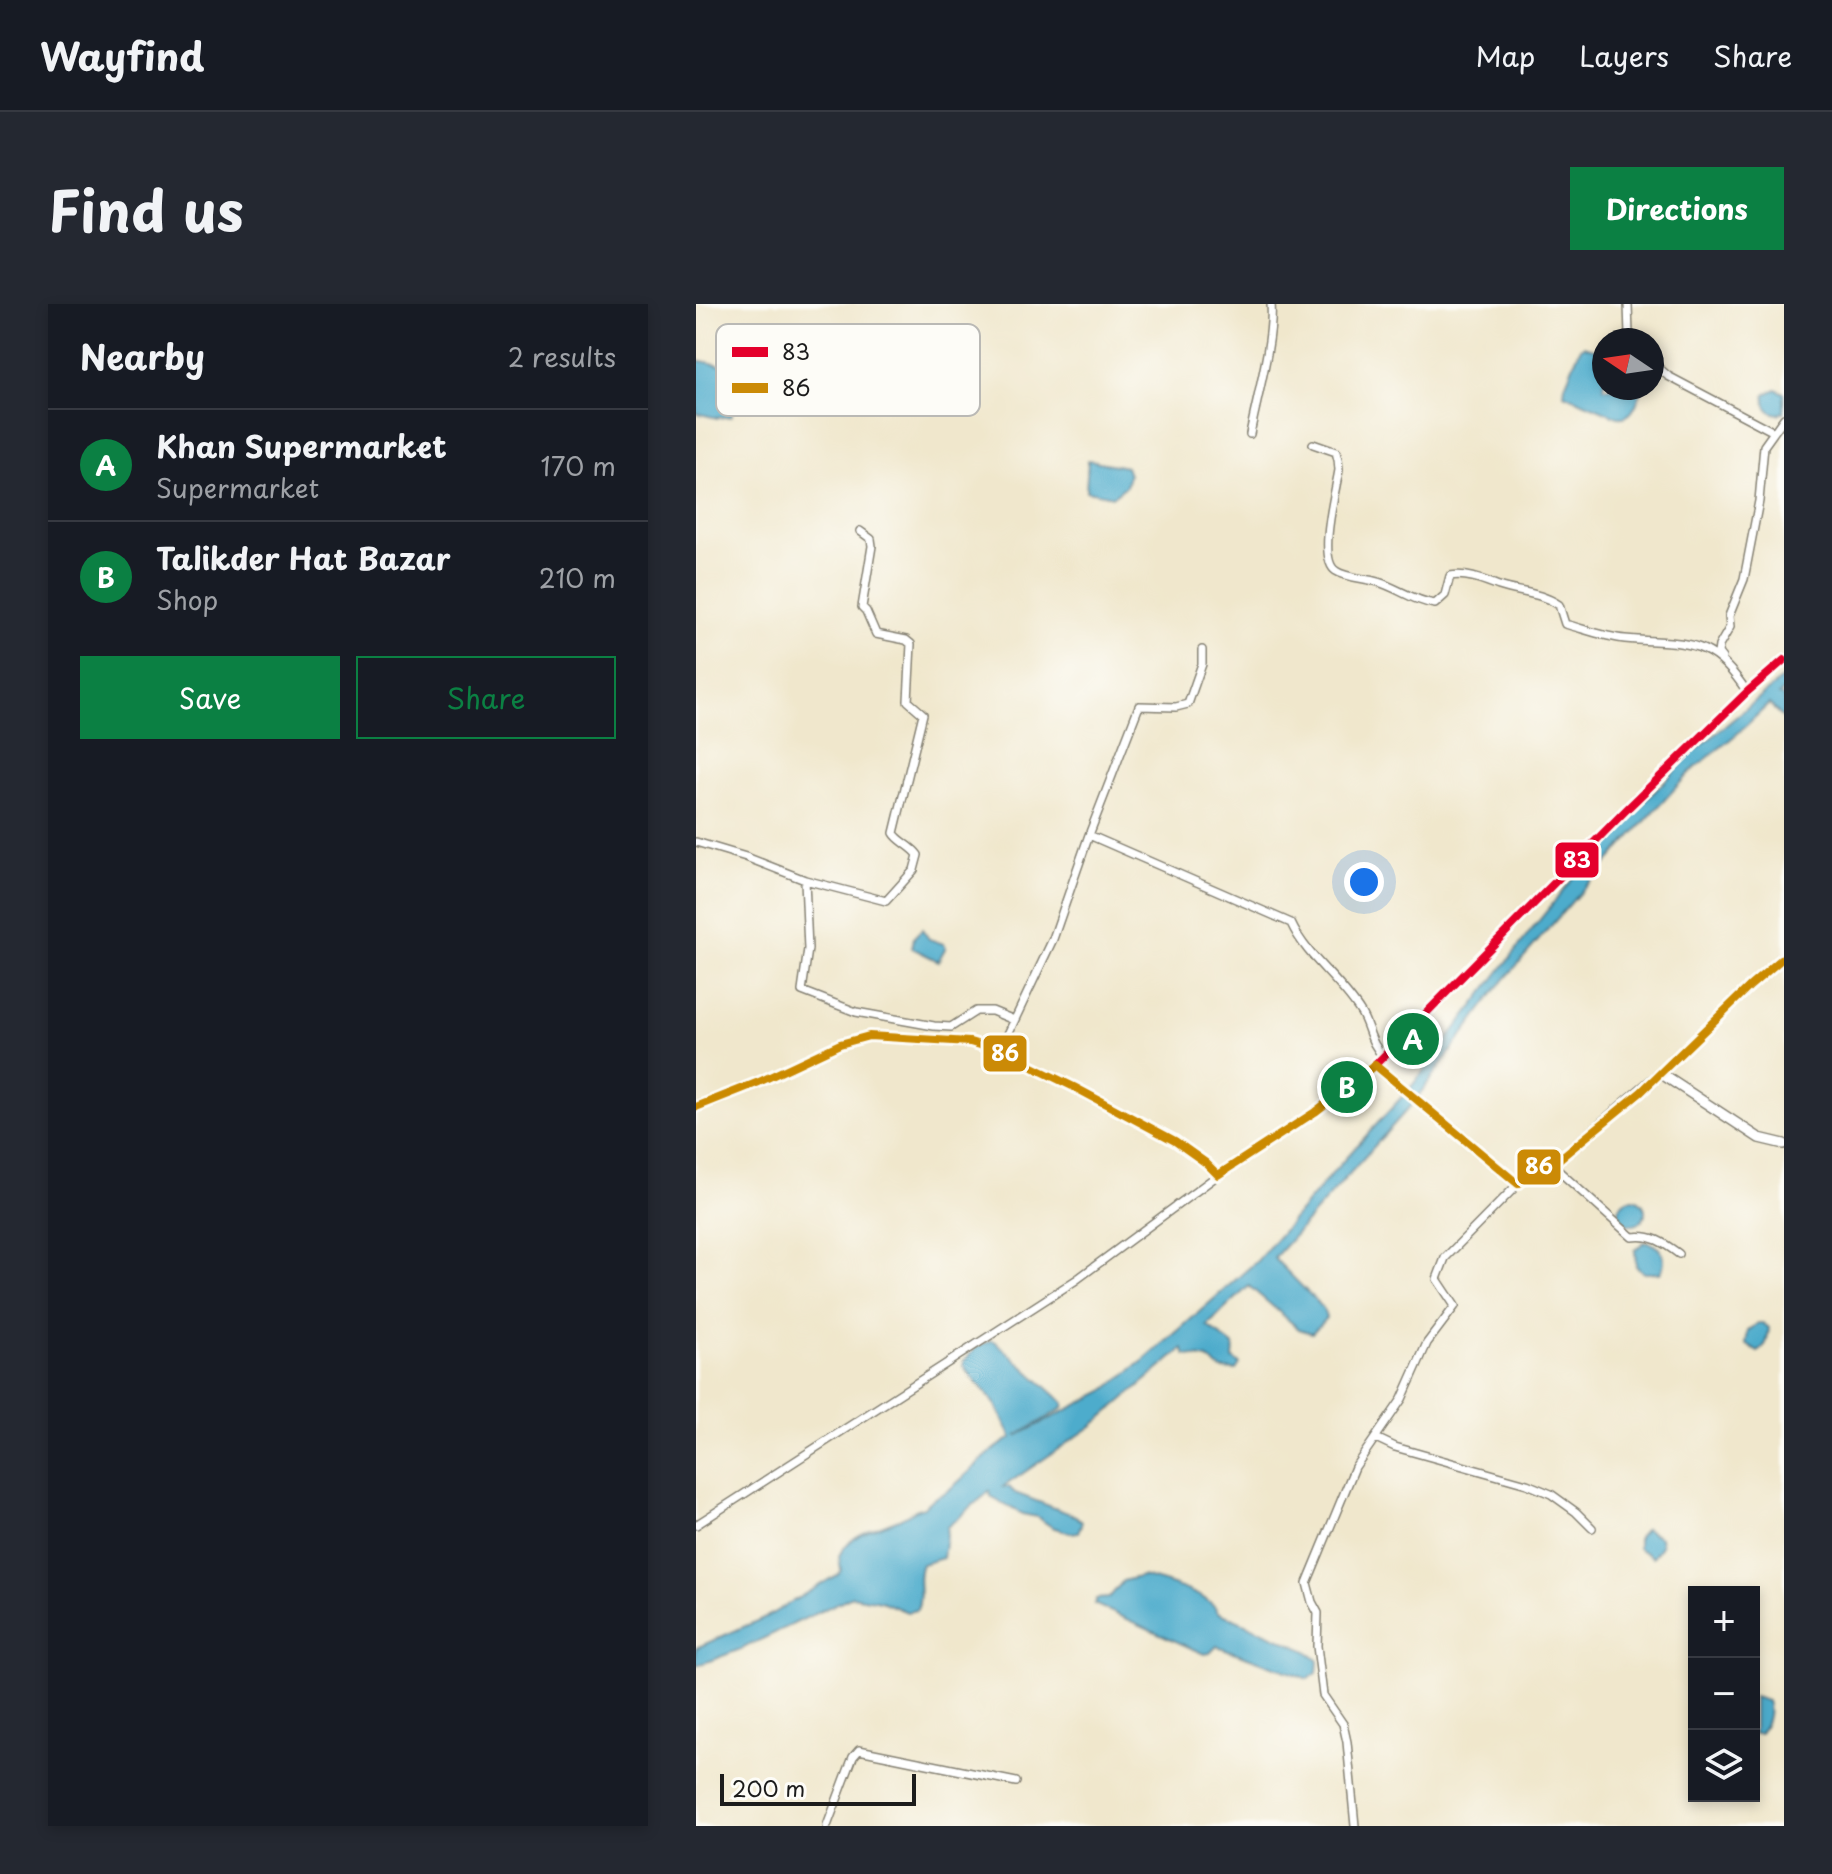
<!DOCTYPE html>
<meta charset="utf-8">
<style>
:root{--surface:#171b24;--page:#242831;--text:#f1f3f6;--muted:#9ea1a6;--line:#363941;--accent:#0b8043}
body{margin:0;font-family:"Playpen Sans",sans-serif;background:var(--page);color:var(--text)}
.controls{position:absolute;right:24px;bottom:24px;display:grid;overflow:hidden;border-radius:0px;box-shadow:0 4px 12px #0003}
.controls button{width:72px;height:72px;display:grid;place-items:center;padding:0;border:0;border-bottom:2px solid var(--line);background:var(--surface);color:var(--text);font:40px sans-serif}
.compass{position:absolute;left:896px;top:24px;width:72px;height:72px;border-radius:50%;background:var(--surface);box-shadow:0 4px 12px #0003;rotate:283deg}
.scale{position:absolute;left:24px;bottom:20px;width:196px;box-sizing:border-box;padding-left:8px;border:4px solid #1c1c1c;border-top:0;font-size:22px;line-height:28px;white-space:nowrap;color:#1c1c1c;-webkit-text-stroke:6px #fdfcf7;paint-order:stroke}
.you{position:absolute;left:668px;top:578px;width:28px;height:28px;margin:-20px;border:6px solid #fff;border-radius:50%;background:#1a73e8;box-shadow:0 0 0 12px #1a73e833}
.badge{display:grid;place-items:center;width:52px;height:52px;border-radius:50%;background:var(--accent);color:#fff;font-size:26px;font-weight:700}
.pin{position:absolute;translate:-50% -50%;border:4px solid #fff;box-shadow:0 2px 8px #0006}
.list{margin:0;padding:0;list-style:none}
h2{display:flex;justify-content:space-between;align-items:center;height:104px;margin:0;padding:0 32px;font-size:34px}
h2 small{font-size:26px;font-weight:400;color:var(--muted)}
.list li{display:grid;grid-template-columns:52px 1fr auto;gap:24px;align-items:center;box-sizing:border-box;height:112px;padding:0 32px;border-top:2px solid var(--line)}
.list b{display:block;font-size:30px;white-space:nowrap}
.list p{margin:0;font-size:26px;white-space:nowrap;color:var(--muted)}
.list em{font-size:26px;font-style:normal;color:var(--muted)}
.actions{display:flex;gap:16px;padding:24px 32px}
.actions a{flex:1;padding:18px 0;border:2px solid var(--accent);border-radius:0px;text-align:center;font-size:28px;color:var(--accent)}
.actions .main{background:var(--accent);color:#fff}
.icon{flex:none;width:44px;height:44px;fill:none;stroke:currentColor;stroke-width:2;stroke-linecap:round;stroke-linejoin:round}
.map{position:relative;flex:none;width:1088px;height:1522px;overflow:hidden;border-radius:0px}
header{display:flex;align-items:center;gap:48px;box-sizing:border-box;height:112px;padding:0 40px;background:var(--surface);border-bottom:2px solid var(--line)}
header strong{font-size:38px}
nav{display:flex;gap:44px;margin-inline-start:auto;font-size:28px}
.intro{display:flex;align-items:center;justify-content:space-between;box-sizing:border-box;height:192px;padding:0 48px}
h1{margin:0;font-size:56px}
.button{padding:20px 36px;border-radius:0px;background:var(--accent);color:#fff;font-size:28px;font-weight:700}
main{display:flex;gap:48px;padding:0 48px}
aside{flex:1;background:var(--surface);border-radius:0px;box-shadow:0 4px 12px #0003}
.map>svg:first-child{display:block}
</style>
<header>
<strong>Wayfind</strong>
<nav><a>Map</a><a>Layers</a><a>Share</a></nav>
</header>
<div class="intro"><h1>Find us</h1><a class="button">Directions</a></div>
<main>
<aside>
<h2>Nearby<small>2 results</small></h2>
<ul class="list">
<li><span class="badge">A</span><div><b>Khan Supermarket</b><p>Supermarket</p></div><em>170 m</em></li>
<li><span class="badge">B</span><div><b>Talikder Hat Bazar</b><p>Shop</p></div><em>210 m</em></li>
</ul>
<div class="actions"><a class="main">Save</a><a>Share</a></div>
</aside>
<div class="map">
<svg width="1088" height="1522" viewBox="0 0 1088 1522">
<rect width="100%" height="100%" fill="#fdfcf7"/>
<filter id="ink" filterUnits="userSpaceOnUse"><feTurbulence type="fractalNoise" baseFrequency=".0125" numOctaves="2"/><feDisplacementMap in="SourceGraphic" scale="16" xChannelSelector="R" yChannelSelector="G"/><feConvolveMatrix kernelMatrix="1 2 1 2 8 2 1 2 1" color-interpolation-filters="sRGB"/></filter>
<filter id="wash" filterUnits="userSpaceOnUse"><feTurbulence type="fractalNoise" baseFrequency=".006" numOctaves="4" result="noise"/><feDisplacementMap in="SourceGraphic" scale="32" xChannelSelector="R" yChannelSelector="G"/><feGaussianBlur stdDeviation="1.8" result="paint"/><feColorMatrix in="noise" values="0 0 0 0 0 0 0 0 0 0 0 0 0 0 0 0 0 1.4 0 .05"/><feComposite in="paint" operator="in"/></filter>
<g filter="url(#wash)">
<rect width="100%" height="100%" fill="#f0e7cc"/>
<path fill="#4eaccc" stroke="#356474" stroke-width="2" d="M 888,42 L 908,48 L 908,84 L 947,84 C 941,97 938,115 922,113 L 868,90 L 869,81 L 884,45 Z
M 0,56 L 45,65 L 40,98 L 35,112 L 21,114 L 0,109 Z
M 1080,85 L 1088,89 L 1088,108 L 1082,110 C 1071,108 1067,100 1070,90 Z
M 392,156 L 430,163 L 433,171 L 430,182 L 417,192 L 390,187 Z
M 1088,373 L 1088,386 L 1083,391 L 1088,393 L 1088,415 L 1073,400 L 1042,429 L 993,469 L 879,594 L 802,683 L 717,799 L 578,954 L 627,1004 L 630,1014 L 616,1029 L 603,1025 L 553,982 L 511,1022 L 538,1042 L 537,1055 L 544,1060 L 540,1066 L 525,1065 L 512,1055 L 490,1051 L 487,1045 L 396,1122 L 307,1183 L 313,1183 L 319,1189 L 380,1212 L 386,1218 L 382,1228 L 374,1229 L 356,1223 L 341,1213 L 326,1210 L 295,1193 L 294,1187 L 251,1223 L 247,1254 L 226,1260 C 219,1276 228,1287 221,1306 L 211,1308 L 185,1297 L 156,1292 L 45,1345 L 0,1362 L 0,1344 L 72,1312 L 142,1270 L 145,1266 L 143,1252 C 154,1228 184,1224 205,1214 C 214,1210 218,1205 228,1203 C 234,1194 242,1193 250,1188 C 272,1172 291,1147 316,1134 L 300,1101 L 268,1063 L 268,1058 L 279,1044 L 296,1036 L 300,1038 L 368,1099 L 367,1104 L 320,1132 L 408,1087 L 451,1054 L 562,956 L 647,857 L 715,783 L 837,624 L 891,557 L 993,452 Z
M 226,625 L 233,635 L 248,640 L 250,643 L 242,657 L 216,644 L 218,633 Z
M923 908a13 13 0 1 1 26 0a13 13 0 1 1-26 0Z
M 948,938 C 965,940 973,954 964,969 L 948,969 L 940,962 L 939,946 Z
M 1062,1019 L 1067,1019 L 1073,1024 C 1072,1033 1071,1044 1062,1048 L 1050,1040 L 1052,1027 Z
M 949,1225 L 964,1233 L 965,1242 L 957,1253 L 942,1244 L 942,1233 Z
M 446,1272 C 465,1277 516,1291 522,1308 L 611,1347 L 622,1357 L 621,1369 L 612,1375 L 521,1342 L 514,1349 L 508,1350 L 398,1300 L 400,1295 L 413,1294 L 427,1277 Z
M 1058,1393 L 1071,1397 C 1075,1408 1071,1421 1063,1430 L 1058,1430 Z"/>
</g>
<g filter="url(#ink)">
<g fill="none" stroke-linecap="round" stroke-linejoin="round">
<g stroke="#868274" stroke-width="10">
<path id="minor" d="M 932,0 L 933,31 L 937,36
M 956,58 L 972,72 L 1078,128
M 554,130 C 561,94 578,34 575,0
M 617,140 L 640,148 C 642,154 643,160 643,166 C 640,186 621,255 640,267 C 650,274 669,274 682,278 C 702,284 717,297 739,300 L 749,291 L 754,272 C 771,269 787,276 803,282 C 823,289 844,288 863,301 L 869,320 C 888,325 909,333 929,335 C 988,341 1014,330 1051,388
M 1026,354 L 1022,349 L 1023,342 L 1034,323 L 1033,312 L 1048,275 L 1063,197 L 1068,142 L 1088,114
M 393,531 L 595,619 C 611,654 645,676 665,709 C 674,724 674,740 688,753
M 0,538 L 50,553 L 109,576 L 190,597 L 218,566 L 222,551 C 216,542 202,537 198,529 L 227,410 L 212,397 L 215,340 L 210,336 L 180,330 L 170,307 L 166,303 L 176,242 L 175,235 L 164,227
M 109,576 L 112,645 L 106,687 L 160,708 L 238,722 L 255,723 L 280,707 L 296,707 L 318,716
M 304,747 L 357,635 L 393,531 L 443,402 L 480,403 L 492,400 L 506,360 L 506,346
M 679,761 L 931,505 L 1051,388 L 1088,356
M 964,769 L 1054,682 L 1088,653
M 856,861 L 936,933 C 956,930 968,939 983,950
M 680,1134 L 699,1143 L 831,1180 L 855,1190 L 880,1208 L 896,1224
M 0,1221 L 380,976 L 522,871
M 131,1522 L 157,1453 L 163,1446 L 320,1478
M 659,1522 L 651,1438 L 647,1420 L 627,1391 L 621,1342 L 622,1309 L 616,1298 L 611,1279 L 659,1163 L 706,1095 L 731,1039 L 759,1002 L 741,975 L 749,954 L 822,880"/>
</g>
<g stroke="#868274" stroke-width="12">
<path id="secondary" d="M 0,803 L 63,778 L 144,740 L 173,732 L 274,738 L 304,747 L 378,783 L 479,837 L 510,859 L 522,871 L 619,808 L 679,761 L 822,880 L 845,861 L 856,861 L 964,769 L 1063,834 L 1088,840"/>
</g>
<use href="#minor" stroke="#fff" stroke-width="7"/>
<use href="#secondary" stroke="#fff" stroke-width="9"/>
<g stroke="#fdfcf7" stroke-width="14">
<path id="bus-1" d="M 679,761 L 931,505 L 1051,388 L 1088,356"/>
</g>
<g stroke="#fdfcf7" stroke-width="14">
<path id="bus-2" d="M 0,803 L 63,778 L 144,740 L 173,732 L 274,738 L 304,747 L 378,783 L 479,837 L 510,859 L 522,871 L 619,808 L 679,761 L 822,880 L 845,861 L 856,861 L 945,788 L 1054,682 L 1088,653"/>
</g>
<use href="#bus-1" stroke="#e4002b" stroke-width="8"/>
<use href="#bus-2" stroke="#cb8a06" stroke-width="8"/>
</g>
</g>
<rect x="20" y="20" width="264" height="92" rx="12" fill="#fdfcf7" stroke="#bab9b5" stroke-width="2"/>
<rect x="36" y="43" width="36" height="10" fill="#e4002b"/>
<rect x="36" y="79" width="36" height="10" fill="#cb8a06"/>
<g font-size="22" fill="#1c1c1c">
<text x="86" y="56">83</text>
<text x="86" y="92">86</text>
</g>
<g stroke="#fdfcf7" stroke-width="3">
<rect x="858" y="537" width="46" height="38" rx="8" fill="#e4002b"/>
<rect x="286" y="730" width="46" height="39" rx="8" fill="#cb8a06"/>
<rect x="820" y="844" width="46" height="38" rx="8" fill="#cb8a06"/>
</g>
<g font-size="22" text-anchor="middle" font-weight="bold" fill="#fff">
<text x="881" y="564">83</text>
<text x="309" y="757">86</text>
<text x="843" y="870">86</text>
</g>
</svg>
<div class="controls">
<button>+</button>
<button>−</button>
<button><svg class="icon" aria-label="layers" viewBox="0 0 24 24"><path d="M12 4l9 5-9 5-9-5zM3 14l9 5 9-5"/></svg></button>
</div>
<svg class="compass" viewBox="-18 -18 36 36"><path d="M0-13l5 13h-10z" fill="#e53935"/><path d="M0 13l5-13h-10z" fill="#9ea1a6"/></svg>
<div class="scale">200 m</div>
<div class="you"></div>
<div class="pin badge" style="left:717px;top:735px">A</div>
<div class="pin badge" style="left:651px;top:783px">B</div>
</div>
</main>
